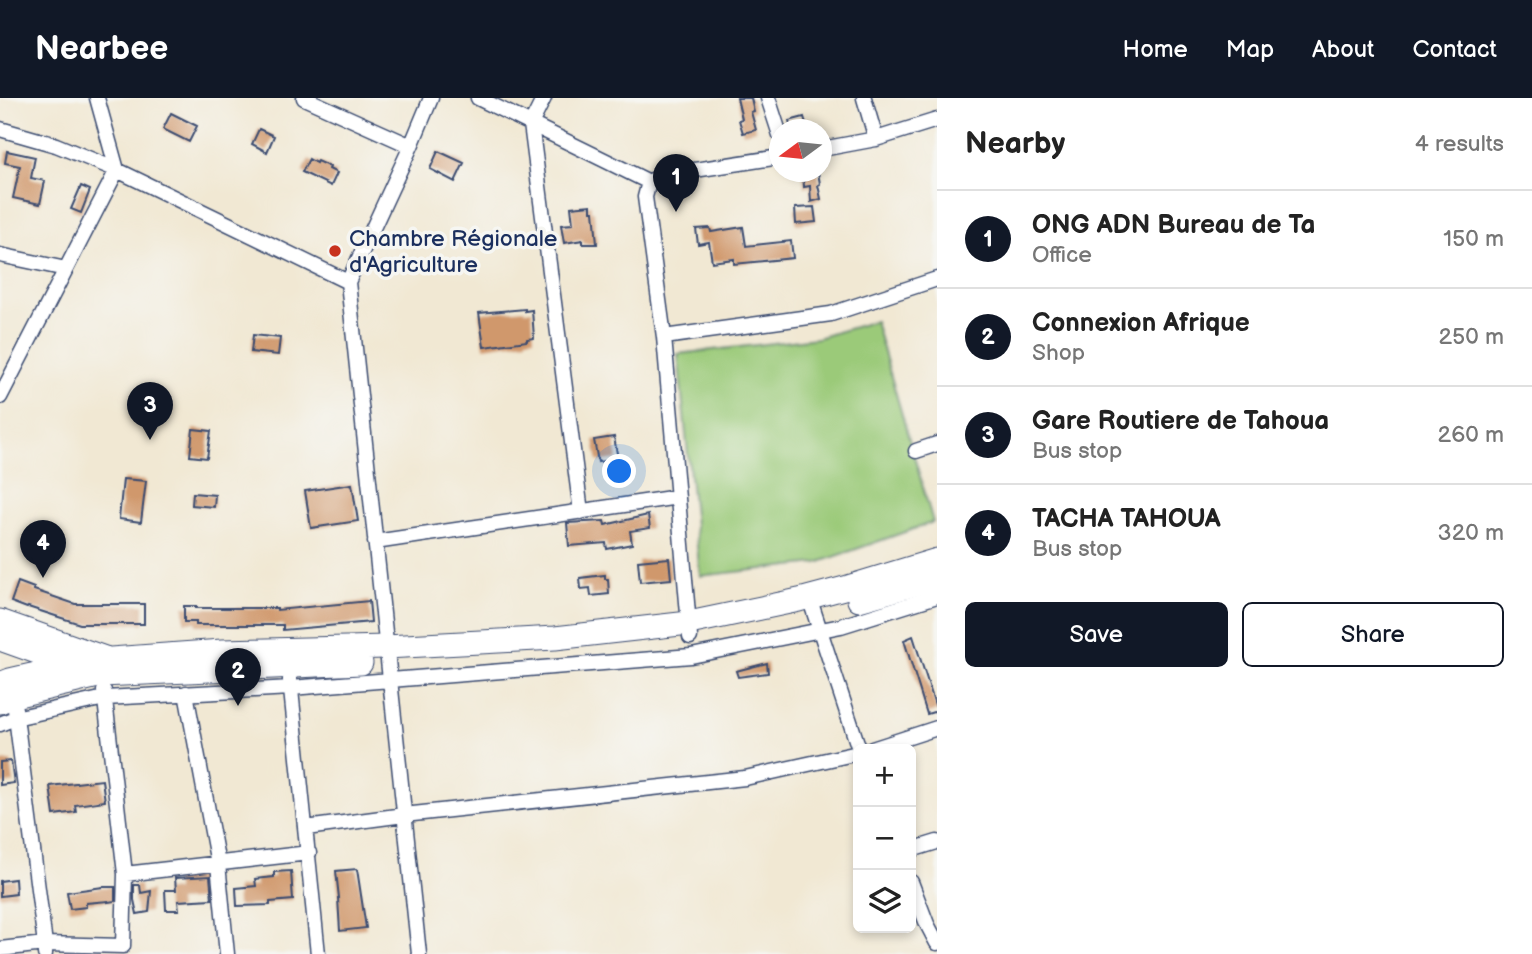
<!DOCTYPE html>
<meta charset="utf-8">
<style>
:root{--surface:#fff;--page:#f6f6f6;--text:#222;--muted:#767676;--line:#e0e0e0;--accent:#111827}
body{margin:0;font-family:"Balsamiq Sans",sans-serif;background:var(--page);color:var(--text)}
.controls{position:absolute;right:21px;bottom:21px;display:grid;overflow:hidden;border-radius:10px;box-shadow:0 4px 10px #0003}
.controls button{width:63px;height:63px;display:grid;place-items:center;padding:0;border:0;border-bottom:2px solid var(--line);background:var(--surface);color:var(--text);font:35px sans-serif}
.compass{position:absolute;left:769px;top:21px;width:63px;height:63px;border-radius:50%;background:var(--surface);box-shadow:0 4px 10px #0003;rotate:255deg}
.you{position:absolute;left:620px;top:374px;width:24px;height:24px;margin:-18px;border:5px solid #fff;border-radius:50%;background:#1a73e8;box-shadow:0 0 0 10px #1a73e833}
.badge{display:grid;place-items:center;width:46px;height:46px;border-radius:50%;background:var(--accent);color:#fff;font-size:23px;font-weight:700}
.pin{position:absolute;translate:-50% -58px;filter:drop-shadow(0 2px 4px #0008)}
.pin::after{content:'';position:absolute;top:37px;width:24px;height:21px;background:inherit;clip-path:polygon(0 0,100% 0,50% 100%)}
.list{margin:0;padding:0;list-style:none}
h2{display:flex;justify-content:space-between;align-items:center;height:91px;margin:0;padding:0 28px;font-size:30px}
h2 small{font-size:23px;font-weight:400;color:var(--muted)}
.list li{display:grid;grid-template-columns:46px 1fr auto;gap:21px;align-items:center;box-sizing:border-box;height:98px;padding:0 28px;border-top:2px solid var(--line)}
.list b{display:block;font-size:26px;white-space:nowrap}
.list p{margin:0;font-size:23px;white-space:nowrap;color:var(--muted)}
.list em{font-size:23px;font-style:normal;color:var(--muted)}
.actions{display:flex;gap:14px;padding:21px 28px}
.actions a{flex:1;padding:16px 0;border:2px solid var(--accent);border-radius:10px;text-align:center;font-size:24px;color:var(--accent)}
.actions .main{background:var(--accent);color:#fff}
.icon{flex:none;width:38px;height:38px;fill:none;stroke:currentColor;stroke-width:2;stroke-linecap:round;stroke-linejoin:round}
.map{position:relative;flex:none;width:937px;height:856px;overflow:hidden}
header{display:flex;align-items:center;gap:42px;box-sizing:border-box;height:98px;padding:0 35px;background:var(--accent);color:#fff}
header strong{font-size:33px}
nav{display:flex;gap:38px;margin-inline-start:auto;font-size:24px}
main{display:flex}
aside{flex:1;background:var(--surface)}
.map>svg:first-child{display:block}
</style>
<header>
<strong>Nearbee</strong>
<nav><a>Home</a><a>Map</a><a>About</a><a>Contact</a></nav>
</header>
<main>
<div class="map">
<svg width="937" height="856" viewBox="0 0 937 856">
<rect width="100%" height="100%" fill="#f6f6f2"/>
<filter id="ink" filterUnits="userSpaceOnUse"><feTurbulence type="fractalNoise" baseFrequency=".0143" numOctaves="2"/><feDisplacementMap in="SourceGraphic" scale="14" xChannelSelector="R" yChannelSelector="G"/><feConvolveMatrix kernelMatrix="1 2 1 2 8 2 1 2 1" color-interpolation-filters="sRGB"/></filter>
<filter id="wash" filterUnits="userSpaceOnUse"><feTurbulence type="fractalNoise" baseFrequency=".00686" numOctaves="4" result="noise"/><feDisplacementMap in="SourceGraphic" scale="28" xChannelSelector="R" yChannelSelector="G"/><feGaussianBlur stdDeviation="1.57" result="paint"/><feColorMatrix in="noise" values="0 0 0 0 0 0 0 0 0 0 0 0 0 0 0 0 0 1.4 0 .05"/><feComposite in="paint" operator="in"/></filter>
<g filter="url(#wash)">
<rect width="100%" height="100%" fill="#f1e8d3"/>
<path fill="#9bca79" stroke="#5b7c6c" stroke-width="2" d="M 875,223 L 933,424 L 817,465 L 700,478 L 678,256 L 817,240 Z"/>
<g id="blocks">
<path fill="#d0986c" d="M 737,0 L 751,0 L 754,13 L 751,14 L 756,32 L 743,35 L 739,22 L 742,21 Z
M 171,15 L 197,28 L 189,44 L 163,31 Z
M 804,19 L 808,32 L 791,32 L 789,23 Z
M 259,31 L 274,38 L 267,54 L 252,46 Z
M 7,53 L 35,59 L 31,80 L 45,83 L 40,106 L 13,100 L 20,68 L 5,65 Z
M 438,53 L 464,65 L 455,84 L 430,71 Z
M 309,61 L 316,65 L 317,63 L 330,69 L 329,71 L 337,75 L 331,88 L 302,74 Z
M 809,74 L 818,74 L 820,86 L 818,87 L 821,101 L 811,104 L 810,88 L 804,89 L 803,75 Z
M 81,88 L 90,92 L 81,115 L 71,111 Z
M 591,107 L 591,113 L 594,113 L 597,146 L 583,146 L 583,142 L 564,145 L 561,127 L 573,126 L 571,109 Z
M 814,109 L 816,124 L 796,126 L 795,110 Z
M 743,129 L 746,148 L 791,143 L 793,160 L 734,166 L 734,161 L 712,164 L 709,144 L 698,146 L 696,131 L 710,130 L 711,134 Z
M 525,211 L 525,213 L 532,212 L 534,240 L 527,241 L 527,243 L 484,249 L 479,215 Z
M 253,237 L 280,240 L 278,257 L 251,254 Z
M 193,331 L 211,333 L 207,360 L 190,358 Z
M 614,339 L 618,361 L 598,364 L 594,342 Z
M 123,381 L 146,383 L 141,424 L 119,421 Z
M 352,386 L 358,423 L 311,430 L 305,393 Z
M 193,395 L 215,397 L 214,409 L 192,407 Z
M 648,417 L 650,430 L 630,433 L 632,446 L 607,451 L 606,445 L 569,448 L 567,425 L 604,423 L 605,427 Z
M 669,460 L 671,481 L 640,484 L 638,463 Z
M 605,477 L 605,481 L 608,481 L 609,496 L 591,498 L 590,490 L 581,491 L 580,480 Z
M 18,484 L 34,490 L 34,492 L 75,506 L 144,506 L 144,526 L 80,526 L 28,509 L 27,510 L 11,504 Z
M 369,503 L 371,524 L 283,532 L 283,527 L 196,527 L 196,524 L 184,524 L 184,508 L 196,508 L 196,510 L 277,510 L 277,512 Z
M 913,538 L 937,613 L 927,616 L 904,542 Z
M 767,565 L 768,575 L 738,579 L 736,573 Z
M 11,663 L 14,685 L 0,687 L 0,664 Z
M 102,682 L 105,703 L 75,707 L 76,714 L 54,717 L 50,688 Z
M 357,771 L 366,830 L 340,833 L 338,800 L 339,800 L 336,773 Z
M 291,773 L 293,802 L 270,804 L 270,807 L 237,808 L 236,790 L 256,788 L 255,781 L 274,779 L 274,774 Z
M 210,778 L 212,801 L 178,803 L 179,812 L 166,812 L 165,792 L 176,792 L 175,780 Z
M 15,781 L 16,796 L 0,798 L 0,783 Z
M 134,787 L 140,787 L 141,795 L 151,793 L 149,814 L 137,816 L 134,802 Z
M 103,789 L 115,789 L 115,803 L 108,804 L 108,803 L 86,805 L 86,809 L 70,811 L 67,794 Z"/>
</g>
</g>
<g filter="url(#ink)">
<use href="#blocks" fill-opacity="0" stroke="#3b4b70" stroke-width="2"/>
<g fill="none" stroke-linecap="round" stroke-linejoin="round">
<g stroke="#3b4b70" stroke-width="17">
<path id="minor" d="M 304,0 L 411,48
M 478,0 L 649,84
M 544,0 L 531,26 L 581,414
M 768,0 L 780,37
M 864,0 L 876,41
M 0,31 L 56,47 L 117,72 L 348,184
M 822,51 L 876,41 L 937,22
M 0,157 L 66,171
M 664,239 L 831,216 L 937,181
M 0,299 L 117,72 L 97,0
M 916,353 L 937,346
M 375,444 L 678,399
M 809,499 L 859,651
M 690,539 L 664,239 L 645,99 L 649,84 L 662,77 L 780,59
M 290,582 L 318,856
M 186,595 L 218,766 L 227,856
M 15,611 L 45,846 L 45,856
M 0,626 L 15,620 L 105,600 L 291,590 L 691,558 L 841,528 L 937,498
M 872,651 L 937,630
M 306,730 L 404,717 L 745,680 L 858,655
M 911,752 L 937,744
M 125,776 L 309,755
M 911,784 L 927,826 L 937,845
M 0,851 L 45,846 L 123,848 L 125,776 L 104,593
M 419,856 L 348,184 L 411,48 L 431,0"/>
</g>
<g stroke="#3b4b70" stroke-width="25">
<path id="primary" d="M 859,502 L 937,480
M 0,523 L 105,560
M 0,541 L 73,567
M 0,586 L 10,582 L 97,562 L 222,553 L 386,549 L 555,540 L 689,525 L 799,502 L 848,489 L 937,462
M 0,604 L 14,598 L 102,577 L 361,565"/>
</g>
<use href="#minor" stroke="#fff" stroke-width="14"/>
<use href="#primary" stroke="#fff" stroke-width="23"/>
</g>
</g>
<circle fill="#c8321e" stroke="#f6f6f2" stroke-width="2.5" cx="335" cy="153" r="7"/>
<g text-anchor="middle" stroke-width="7" stroke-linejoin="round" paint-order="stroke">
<g font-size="23" fill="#1b2f5e" stroke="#f6f6f2" text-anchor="start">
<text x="349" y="148">Chambre Régionale<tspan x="349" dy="26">d'Agriculture</tspan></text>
</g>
</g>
</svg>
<div class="controls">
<button>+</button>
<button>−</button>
<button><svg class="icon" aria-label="layers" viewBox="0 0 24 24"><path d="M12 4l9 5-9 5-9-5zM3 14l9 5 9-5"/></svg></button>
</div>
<svg class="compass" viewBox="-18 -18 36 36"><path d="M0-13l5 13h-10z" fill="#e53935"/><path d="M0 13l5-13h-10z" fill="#767676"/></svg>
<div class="you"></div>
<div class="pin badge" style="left:676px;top:114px">1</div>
<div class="pin badge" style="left:238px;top:608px">2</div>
<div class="pin badge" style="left:150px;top:342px">3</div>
<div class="pin badge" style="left:43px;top:480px">4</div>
</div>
<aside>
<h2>Nearby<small>4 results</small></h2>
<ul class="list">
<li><span class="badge">1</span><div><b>ONG ADN Bureau de Ta</b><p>Office</p></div><em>150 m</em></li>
<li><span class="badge">2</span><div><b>Connexion Afrique</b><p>Shop</p></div><em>250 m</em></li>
<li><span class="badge">3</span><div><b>Gare Routiere de Tahoua</b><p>Bus stop</p></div><em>260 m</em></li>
<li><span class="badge">4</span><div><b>TACHA TAHOUA</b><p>Bus stop</p></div><em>320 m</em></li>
</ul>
<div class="actions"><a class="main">Save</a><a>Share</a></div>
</aside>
</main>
